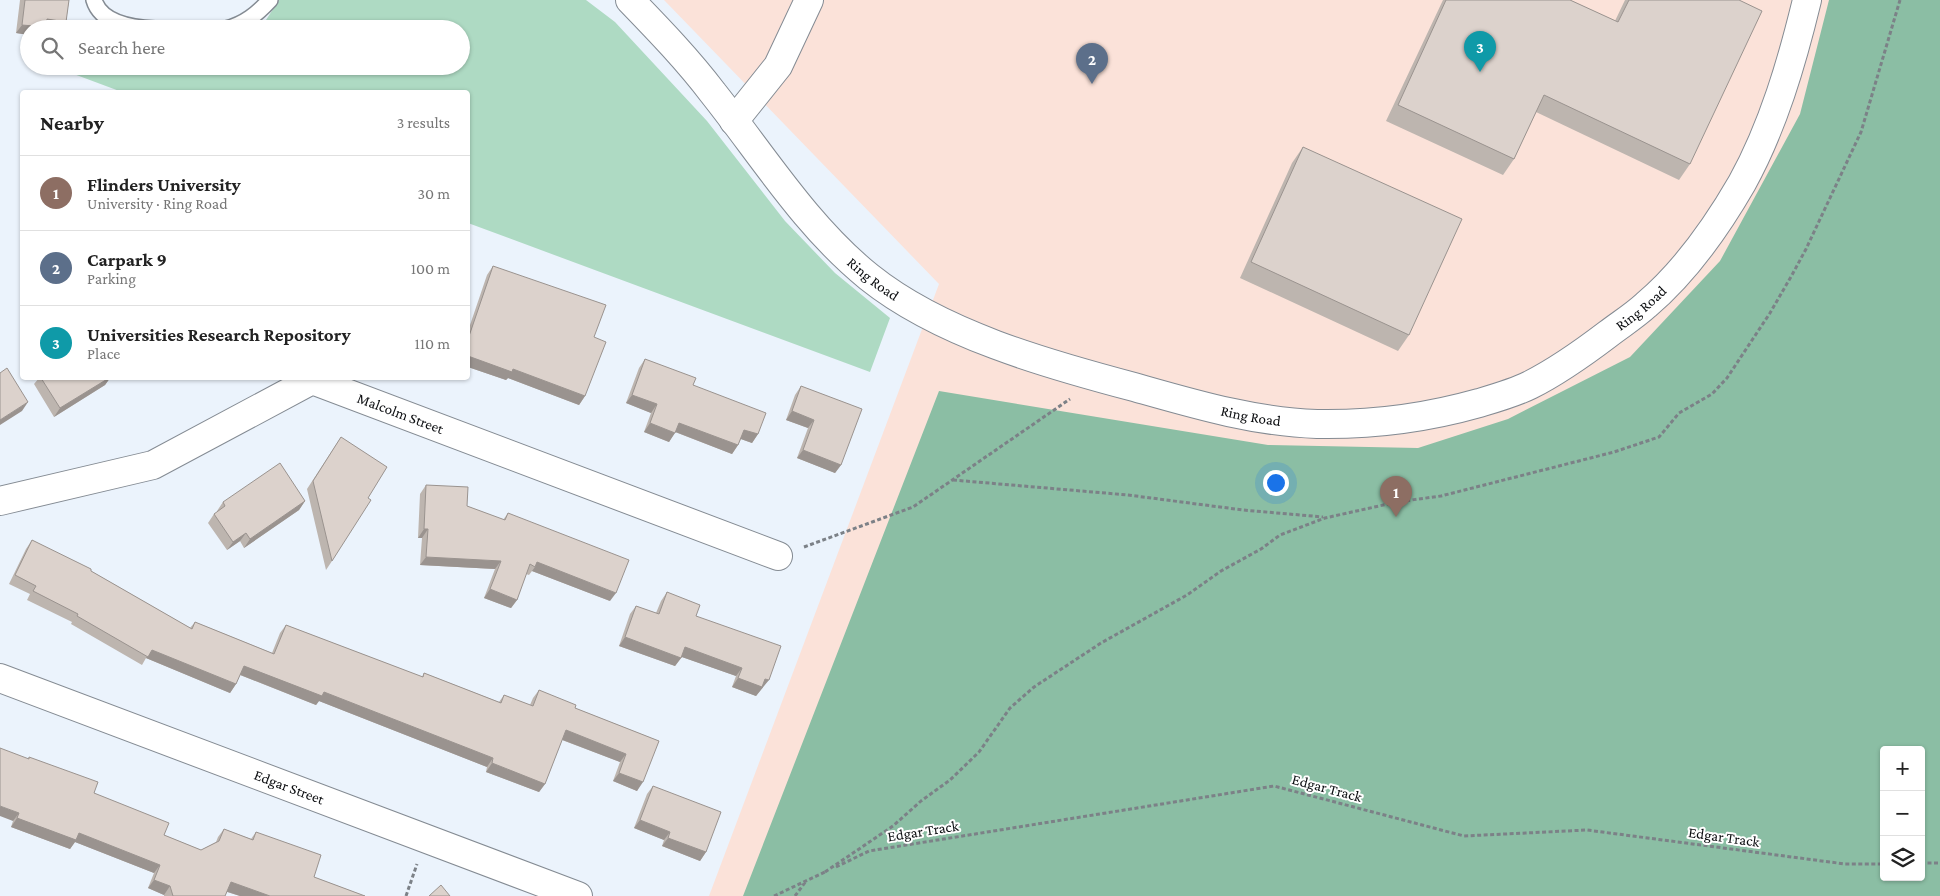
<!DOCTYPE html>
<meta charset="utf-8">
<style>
:root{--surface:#fff;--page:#f2f2f2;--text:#222;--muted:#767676;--line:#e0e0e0;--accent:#756a02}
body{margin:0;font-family:"Crimson Pro",serif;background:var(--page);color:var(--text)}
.controls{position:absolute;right:15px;bottom:15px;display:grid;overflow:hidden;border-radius:5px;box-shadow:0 1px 4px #0004}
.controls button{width:45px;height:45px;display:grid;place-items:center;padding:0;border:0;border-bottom:1px solid var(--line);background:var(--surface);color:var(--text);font:25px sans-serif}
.you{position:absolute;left:1275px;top:482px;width:18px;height:18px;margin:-12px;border:4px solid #fff;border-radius:50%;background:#1a73e8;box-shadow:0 0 0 8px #1a73e833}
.badge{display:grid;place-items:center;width:32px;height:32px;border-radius:50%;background:var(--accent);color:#fff;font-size:16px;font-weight:700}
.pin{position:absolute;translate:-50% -41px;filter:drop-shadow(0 1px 2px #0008)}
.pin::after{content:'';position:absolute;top:26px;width:18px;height:15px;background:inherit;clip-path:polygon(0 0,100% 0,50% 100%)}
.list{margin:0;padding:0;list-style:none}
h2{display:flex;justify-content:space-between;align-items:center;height:65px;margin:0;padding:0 20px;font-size:21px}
h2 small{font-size:16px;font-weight:400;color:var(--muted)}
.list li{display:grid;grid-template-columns:32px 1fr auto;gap:15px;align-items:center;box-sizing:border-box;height:75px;padding:0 20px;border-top:1px solid var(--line)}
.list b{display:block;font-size:19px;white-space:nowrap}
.list p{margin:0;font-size:16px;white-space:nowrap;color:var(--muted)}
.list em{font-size:16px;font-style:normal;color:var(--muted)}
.icon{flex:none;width:28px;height:28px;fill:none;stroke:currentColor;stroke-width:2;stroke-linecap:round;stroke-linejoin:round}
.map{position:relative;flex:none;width:1940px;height:896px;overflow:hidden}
.search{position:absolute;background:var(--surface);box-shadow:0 1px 4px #0004;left:20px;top:20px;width:450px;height:55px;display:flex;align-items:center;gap:12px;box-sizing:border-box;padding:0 18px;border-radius:28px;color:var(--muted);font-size:19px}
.panel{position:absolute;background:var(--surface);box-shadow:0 1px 4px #0004;left:20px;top:90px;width:450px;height:290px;border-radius:5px}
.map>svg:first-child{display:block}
</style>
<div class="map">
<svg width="1940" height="896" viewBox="0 0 1940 896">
<rect width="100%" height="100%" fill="#ebf3fc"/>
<path fill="#fbe2d9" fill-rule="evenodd" d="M 664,0 L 1940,0 L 1940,896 L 709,896 L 939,284 ZM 1884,750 L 1921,750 L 1921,877 L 1884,877 Z"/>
<path fill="#aedac3" d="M 279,0 L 586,0 L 615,22 L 707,121 L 785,221 L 835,273 L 890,318 L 870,372 L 468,223 L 468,92 L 122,92 L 63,70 L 64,66 L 461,66 L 461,29 L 253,29 L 264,23 Z"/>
<path fill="#8bbea4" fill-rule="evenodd" d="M 1829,0 L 1940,0 L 1940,896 L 743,896 L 939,391 L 1268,445 L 1418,448 L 1508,419 L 1630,357 L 1720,261 L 1800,114 ZM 1884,750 L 1921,750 L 1921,877 L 1884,877 Z"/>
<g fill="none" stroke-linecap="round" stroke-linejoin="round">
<g stroke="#848b93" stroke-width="18">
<path id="lane" d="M 94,0 C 101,24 133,28 155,29
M 226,29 C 245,24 257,14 270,0"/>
</g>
<g stroke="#848b93" stroke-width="30">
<g id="street">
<path d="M 734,121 L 778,66 L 809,0"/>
<path id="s1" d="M 0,501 L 153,465 L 312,380 L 778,556"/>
<path id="s2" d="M 0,678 L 578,896"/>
</g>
</g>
<g stroke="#848b93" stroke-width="30">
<g id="secondary">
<path id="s3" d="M 630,0 C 659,30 688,60 713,93 C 763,156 806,226 869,277 C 940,334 1047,364 1134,387 C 1194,404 1254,422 1317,424 C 1372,425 1426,418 1479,403 C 1496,398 1514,393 1530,385 C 1558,371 1583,353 1608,334 C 1621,324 1634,316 1646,305 C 1685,272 1716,228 1742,183 C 1773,127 1792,62 1807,0"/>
</g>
</g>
<path stroke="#7c8187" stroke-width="3" stroke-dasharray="4 2.5" stroke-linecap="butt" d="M 953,480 L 1128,495 L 1243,510 L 1323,517
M 804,547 L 913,507 L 1070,399
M 1921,863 L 1940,863
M 836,867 L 869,851 L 1274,786 L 1464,836 L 1587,830 L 1845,864 L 1884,864
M 825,872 L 893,826 L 921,801 L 950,780 L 979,752 L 1010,708 L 1034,687 L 1101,643 L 1187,595 L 1221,571 L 1261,549 L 1280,535 L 1325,518 L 1397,502 L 1441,496 L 1614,452 L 1659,437 L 1679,413 L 1712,394 L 1727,378 L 1770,313 L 1792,275 L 1806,249 L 1861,132 L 1900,0
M 406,896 L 417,864
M 774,896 L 825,872
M 795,896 L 806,881"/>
<use href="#lane" stroke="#fff" stroke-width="15"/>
<use href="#street" stroke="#fff" stroke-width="28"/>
<use href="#secondary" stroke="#fff" stroke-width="28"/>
</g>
<path fill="#bdb5af" d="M 20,0 L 69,0 L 66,22 L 61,29 L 29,29 L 29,35 L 16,33 Z
M 1443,0 L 1570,0 L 1615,21 L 1625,0 L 1739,0 L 1690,164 L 1679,180 L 1536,112 L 1514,159 L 1503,175 L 1386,121 Z
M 1303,147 L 1409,335 L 1398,351 L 1240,278 L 1292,163 Z
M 493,266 L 594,337 L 585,396 L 579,405 L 508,378 L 506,380 L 468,367 L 468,331 L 487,275 Z
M 645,359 L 693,385 L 758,434 L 752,443 L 741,439 L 738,445 L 732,454 L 675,432 L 669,442 L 644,432 L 651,413 L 626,403 L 639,368 Z
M 39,378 L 110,378 L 105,385 L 54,417 L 34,384 Z
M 801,386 L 841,465 L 835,473 L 797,458 L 808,428 L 786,420 L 795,395 Z
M 341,437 L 368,498 L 332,561 L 326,570 L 307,489 Z
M 426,485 L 467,506 L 503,520 L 508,513 L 610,601 L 532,571 L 529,575 L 526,574 L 517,600 L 511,608 L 484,598 L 495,569 L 420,565 L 422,538 L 418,538 L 420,494 Z
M 305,501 L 299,510 L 244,548 L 240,541 L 227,550 L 208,523 L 214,514 L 217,512 L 217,511 L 223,502 Z
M 32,540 L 91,571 L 190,628 L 195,622 L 272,653 L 280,633 L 286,625 L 422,677 L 424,673 L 499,702 L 504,695 L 530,705 L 533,698 L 539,690 L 575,708 L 659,741 L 637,791 L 613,781 L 620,762 L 562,740 L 545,784 L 539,792 L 486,772 L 487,767 L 319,701 L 316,705 L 240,675 L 236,684 L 230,693 L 146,658 L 142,665 L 71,624 L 72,622 L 27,600 L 30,594 L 9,584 L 26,549 Z
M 667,592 L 696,616 L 763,688 L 762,688 L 756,696 L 732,687 L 736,676 L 682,657 L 675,666 L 619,646 L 630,614 L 636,606 L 656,613 L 661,601 Z
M 29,757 L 94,793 L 164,835 L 201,850 L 216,842 L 218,837 L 224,829 L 251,839 L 256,832 L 314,877 L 365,896 L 240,896 L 227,892 L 225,896 L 164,896 L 164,895 L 148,888 L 154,873 L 75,842 L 70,849 L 11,827 L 13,821 L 28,759 Z
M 653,786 L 706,852 L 700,861 L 662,846 L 664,840 L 634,828 L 647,794 Z"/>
<path fill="#9a938f" d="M 47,19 L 66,22 L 61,29 L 29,29 L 29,35 L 16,33 L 22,25 Z
M 468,356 L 513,369 L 585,396 L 579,405 L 508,378 L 506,380 L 468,367 Z
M 109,378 L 110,378 L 105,385 L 54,417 L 60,408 Z
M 632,395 L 657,404 L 651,413 L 626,403 Z
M 28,402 L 22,411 L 0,425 L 0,420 Z
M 792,411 L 814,420 L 808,428 L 786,420 Z
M 650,423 L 675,433 L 669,442 L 644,432 Z
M 679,423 L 738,445 L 732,454 L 673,431 Z
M 744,430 L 758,434 L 752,443 L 738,438 Z
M 803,450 L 841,465 L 835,473 L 797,458 Z
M 305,501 L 299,510 L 244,548 L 250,539 Z
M 424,529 L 428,529 L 422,538 L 418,538 Z
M 246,533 L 240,541 L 227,550 L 233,542 Z
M 426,557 L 501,561 L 495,569 L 420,565 Z
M 537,562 L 616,593 L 610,601 L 532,571 L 535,567 Z
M 490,589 L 517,600 L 511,608 L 484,598 Z
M 625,637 L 681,658 L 675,666 L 619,646 Z
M 685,647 L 742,668 L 736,676 L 679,656 Z
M 152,650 L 236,684 L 230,693 L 146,658 Z
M 244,666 L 324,692 L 493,758 L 487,767 L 319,701 L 316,705 L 238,674 Z
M 738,678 L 765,679 L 769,680 L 756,696 L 732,687 Z
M 566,730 L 626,754 L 620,762 L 560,739 Z
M 492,763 L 545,784 L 539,792 L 486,772 Z
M 619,773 L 643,782 L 637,791 L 613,781 Z
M 0,806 L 19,813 L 13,821 L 0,816 Z
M 17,818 L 79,833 L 160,865 L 154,873 L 75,842 L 70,849 L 11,827 Z
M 640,820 L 670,832 L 664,840 L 634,828 Z
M 668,838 L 706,852 L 700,861 L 662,846 Z
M 154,880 L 170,886 L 164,895 L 148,888 Z
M 231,882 L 270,896 L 240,896 L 225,891 Z"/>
<path fill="#dcd2cc" stroke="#9a938f" d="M 25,0 L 69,0 L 66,22 L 47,19 L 46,27 L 22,25 Z
M 1446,0 L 1570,0 L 1618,22 L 1629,0 L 1739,0 L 1762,11 L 1690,164 L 1544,95 L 1514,159 L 1398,105 Z
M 1303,147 L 1462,219 L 1409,335 L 1251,262 Z
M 493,266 L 606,305 L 594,337 L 606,342 L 585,396 L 513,369 L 512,372 L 468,356 L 468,339 Z
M 645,359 L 696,378 L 693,385 L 766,413 L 758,434 L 744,430 L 738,445 L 679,423 L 675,433 L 650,423 L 657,404 L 632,395 Z
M 7,368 L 28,402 L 0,420 L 0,373 Z
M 41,378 L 109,378 L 60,408 Z
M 801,386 L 862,409 L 841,465 L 803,450 L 814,420 L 792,411 Z
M 341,437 L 387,467 L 368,498 L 371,500 L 332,561 L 313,481 Z
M 280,463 L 305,501 L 250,539 L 246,533 L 233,542 L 214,514 L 225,506 L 223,502 Z
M 426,485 L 468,487 L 467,506 L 505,520 L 508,513 L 629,560 L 616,593 L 537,562 L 535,567 L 530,564 L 517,600 L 490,589 L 501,561 L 426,557 L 428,529 L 424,529 Z
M 32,540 L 91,569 L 91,571 L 192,629 L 195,622 L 274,654 L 286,625 L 423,677 L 424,673 L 501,703 L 504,695 L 533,706 L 539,690 L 576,705 L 575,708 L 659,741 L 643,782 L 619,773 L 626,754 L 566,730 L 545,784 L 492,763 L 493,758 L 324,692 L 322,696 L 244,666 L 236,684 L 152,650 L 148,657 L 77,616 L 78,614 L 33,591 L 36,586 L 15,575 Z
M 667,592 L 700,605 L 696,616 L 781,646 L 769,680 L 765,679 L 762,687 L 738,678 L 742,668 L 685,647 L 681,658 L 625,637 L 636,606 L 659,614 Z
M 0,748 L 29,759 L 29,757 L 98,782 L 94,793 L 169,823 L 164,835 L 201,850 L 219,841 L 224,829 L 253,840 L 256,832 L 321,855 L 314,877 L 365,896 L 270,896 L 231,882 L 225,896 L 173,896 L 170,886 L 154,880 L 160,865 L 79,833 L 76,840 L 17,818 L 19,813 L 0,806 Z
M 653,786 L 721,812 L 706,852 L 668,838 L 670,832 L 640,820 Z
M 441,885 L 450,896 L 429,896 Z"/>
<g text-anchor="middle" stroke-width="4" stroke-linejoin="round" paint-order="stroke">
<g font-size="15" fill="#0b0d10" stroke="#fff">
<text dy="5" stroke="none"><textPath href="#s3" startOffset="371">Ring Road</textPath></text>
<text dy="5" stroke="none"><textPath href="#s3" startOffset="1196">Ring Road</textPath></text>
<text dy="5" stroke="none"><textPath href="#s1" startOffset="432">Malcolm Street</textPath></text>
<text dy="5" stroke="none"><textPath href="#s3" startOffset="776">Ring Road</textPath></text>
<text dy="5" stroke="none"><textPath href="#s2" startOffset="309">Edgar Street</textPath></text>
<text transform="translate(1327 788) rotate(15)" y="5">Edgar Track</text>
<text transform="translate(923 831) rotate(-9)" y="5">Edgar Track</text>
<text transform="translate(1724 837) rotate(8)" y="5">Edgar Track</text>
</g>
</g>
</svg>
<div class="controls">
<button>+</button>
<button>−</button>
<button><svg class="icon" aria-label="layers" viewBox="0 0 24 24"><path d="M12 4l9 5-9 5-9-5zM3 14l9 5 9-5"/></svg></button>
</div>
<div class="you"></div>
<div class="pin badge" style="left:1396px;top:517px;background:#8d6e63">1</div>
<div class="pin badge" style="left:1092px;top:84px;background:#5c6f8a">2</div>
<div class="pin badge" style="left:1480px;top:72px;background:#0f9aa8">3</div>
<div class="search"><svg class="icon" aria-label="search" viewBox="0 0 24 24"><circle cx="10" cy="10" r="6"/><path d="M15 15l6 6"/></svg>Search here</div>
<section class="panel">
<h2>Nearby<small>3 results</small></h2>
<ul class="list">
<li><span class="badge" style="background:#8d6e63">1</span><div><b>Flinders University</b><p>University · Ring Road</p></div><em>30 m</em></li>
<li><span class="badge" style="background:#5c6f8a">2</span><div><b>Carpark 9</b><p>Parking</p></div><em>100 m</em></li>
<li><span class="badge" style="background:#0f9aa8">3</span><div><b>Universities Research Repository</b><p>Place</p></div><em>110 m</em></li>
</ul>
</section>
</div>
